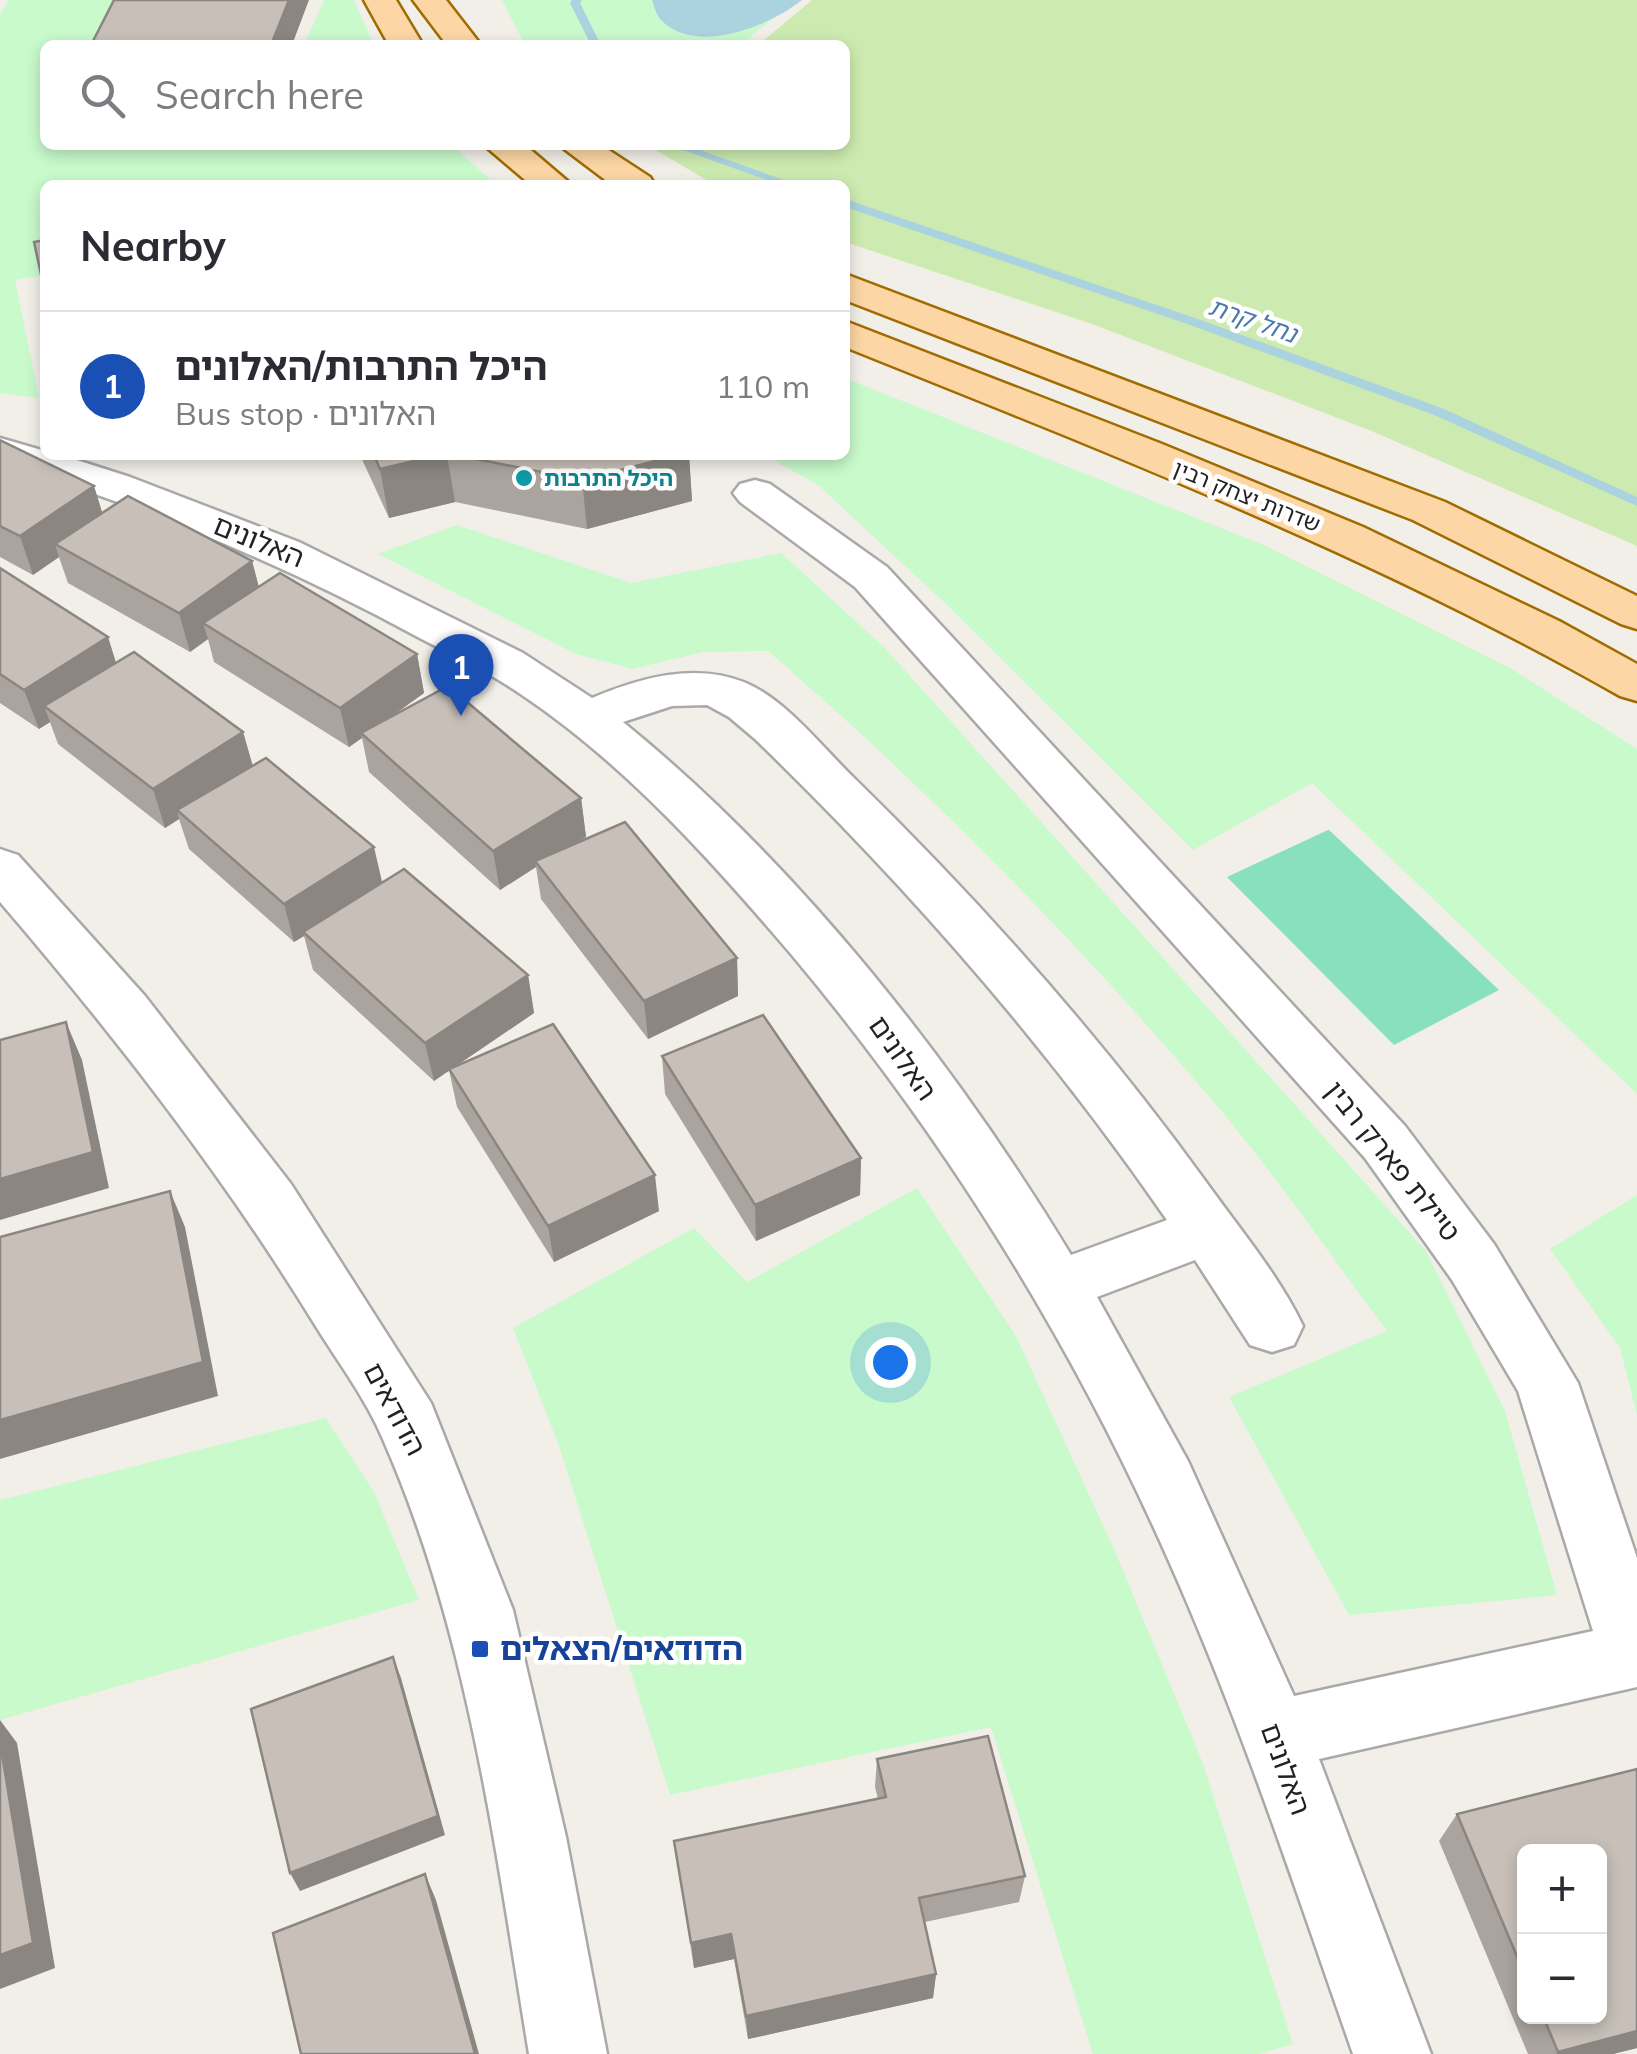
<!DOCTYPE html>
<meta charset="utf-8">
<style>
:root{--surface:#fff;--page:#f7f7f7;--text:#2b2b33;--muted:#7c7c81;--line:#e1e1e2;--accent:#111827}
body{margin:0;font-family:Mulish,"Noto Sans Hebrew",sans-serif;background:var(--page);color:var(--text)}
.controls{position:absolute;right:30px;bottom:30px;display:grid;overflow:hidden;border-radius:15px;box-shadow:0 5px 15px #0003}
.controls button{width:90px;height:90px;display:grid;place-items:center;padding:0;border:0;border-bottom:2px solid var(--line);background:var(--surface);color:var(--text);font:50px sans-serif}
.you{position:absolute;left:890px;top:1362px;width:35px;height:35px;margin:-25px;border:8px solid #fff;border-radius:50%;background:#1a73e8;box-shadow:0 0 0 15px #1a73e833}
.badge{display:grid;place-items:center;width:65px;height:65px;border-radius:50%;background:var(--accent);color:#fff;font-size:32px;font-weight:700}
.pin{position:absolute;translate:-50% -82px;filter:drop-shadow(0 2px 5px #0008)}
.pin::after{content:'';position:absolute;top:52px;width:35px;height:30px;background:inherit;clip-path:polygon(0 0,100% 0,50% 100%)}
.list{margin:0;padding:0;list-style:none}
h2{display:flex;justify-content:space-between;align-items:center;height:130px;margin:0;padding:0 40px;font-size:42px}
h2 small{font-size:32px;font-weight:400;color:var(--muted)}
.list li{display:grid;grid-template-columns:65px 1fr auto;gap:30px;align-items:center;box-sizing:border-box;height:150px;padding:0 40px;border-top:2px solid var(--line)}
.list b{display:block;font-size:38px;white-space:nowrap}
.list p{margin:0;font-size:32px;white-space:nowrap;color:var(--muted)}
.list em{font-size:32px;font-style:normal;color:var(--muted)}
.icon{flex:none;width:55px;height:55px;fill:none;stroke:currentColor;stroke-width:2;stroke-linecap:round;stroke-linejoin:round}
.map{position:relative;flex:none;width:1637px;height:2054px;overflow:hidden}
.search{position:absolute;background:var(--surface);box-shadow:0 5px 15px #0003;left:40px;top:40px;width:810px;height:110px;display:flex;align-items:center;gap:25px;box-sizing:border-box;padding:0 35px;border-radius:15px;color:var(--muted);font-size:38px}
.panel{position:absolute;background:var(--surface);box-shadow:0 5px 15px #0003;left:40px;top:180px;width:810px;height:280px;border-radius:15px}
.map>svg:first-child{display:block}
</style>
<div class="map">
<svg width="1637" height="2054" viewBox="0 0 1637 2054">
<rect width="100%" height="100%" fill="#f2efe9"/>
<path fill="#cdebb0" d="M 812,0 L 1637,0 L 1637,546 L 1369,430 L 1092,324 L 845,242 L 845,185 L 715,185 L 647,145 L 845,145 L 845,45 L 758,45 Z"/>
<path fill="#c8facc" d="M 9,0 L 119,0 L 95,45 L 45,45 L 45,145 L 452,145 L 496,185 L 45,185 L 45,275 L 15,280 L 39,398 L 0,393 L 0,14 Z
M 324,0 L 354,0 L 374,45 L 304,45 Z
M 502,0 L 796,0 L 740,45 L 525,45 Z
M 845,378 L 1266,546 L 1512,669 L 1637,749 L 1637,1094 L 1312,783 L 1193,850 L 948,606 L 818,485 L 764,455 L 845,455 Z
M 457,525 L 631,583 L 781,553 L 885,648 L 1426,1251 L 1505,1411 L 1557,1595 L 1349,1615 L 1229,1397 L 1387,1331 C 1331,1256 1277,1177 1217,1106 C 1079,943 930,791 768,651 L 703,652 L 633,669 L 576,654 L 378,554 Z
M 917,1188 L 1016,1336 L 1114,1549 L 1202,1761 L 1293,2044 L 1259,2054 L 1093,2054 L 991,1727 L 670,1795 L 559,1446 L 513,1328 L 694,1228 L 747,1282 Z
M 1637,1195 L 1637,1415 L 1620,1348 L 1550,1249 Z
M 326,1418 L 374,1492 L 419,1600 L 0,1720 L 0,1500 Z"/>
<path fill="#88e0be" d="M 1328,830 L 1329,830 L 1499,990 L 1394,1045 L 1227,877 Z"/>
<path fill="#aad3df" d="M 652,0 L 802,0 C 771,25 698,56 662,21 C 657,17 654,6 652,0 Z"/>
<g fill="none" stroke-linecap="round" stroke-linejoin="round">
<path fill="#aad3df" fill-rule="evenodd" d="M 572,0 L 582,0 L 580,3 L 601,45 L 591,45 L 570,3 Z
M 669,145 L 686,145 L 798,185 L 781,185 Z
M 845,199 L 1198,319 L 1444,409 L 1637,497 L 1637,506 L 1434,415 L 1190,325 L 845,207 Z"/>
<g stroke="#a9a9a9" stroke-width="5">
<path id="minor" d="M 0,438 L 45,451 L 45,455 L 61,455 L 130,477 L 299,542 L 523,653 L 592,698 C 640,678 695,662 746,683 C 787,701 822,747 854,778 C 982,903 1101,1037 1206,1182 C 1239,1228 1278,1274 1303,1326 L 1294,1345 L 1272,1352 L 1250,1345 L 1195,1260 L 1097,1297 L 1188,1461 L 1294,1696 L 1593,1631 L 1518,1391 L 1452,1280 L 1365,1158 L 855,587 L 740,502 L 733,493 L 740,484 L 755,480 L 770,484 L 887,567 L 1405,1126 L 1494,1244 L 1578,1383 L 1637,1558 L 1637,1687 L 1319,1759 L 1431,2054 L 1353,2054 C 1295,1888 1240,1720 1168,1559 C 1072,1342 944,1136 791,954 C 711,860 625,764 522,695 C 489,672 452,655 416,636 C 283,564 145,506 0,464 ZM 707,705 L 729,717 L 755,739 C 907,886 1047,1046 1167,1220 L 1071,1255 C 954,1062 799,865 623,722 L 672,706 Z
M 0,849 L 18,855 L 145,996 L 291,1184 L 431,1403 L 513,1610 L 566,1837 L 607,2054 L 529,2054 C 495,1846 468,1631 382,1437 C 365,1397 335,1358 312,1320 C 220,1171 114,1035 0,902 Z"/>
</g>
<g stroke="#a06b00" stroke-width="5">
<path id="major" d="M 364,0 L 396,0 L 423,45 L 389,45 Z
M 413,0 L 446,0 L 481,45 L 447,45 Z
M 484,145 L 525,145 L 572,185 L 531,185 Z
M 559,145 L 601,145 L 650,177 L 655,185 L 612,185 Z
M 845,274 L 1445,502 L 1637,596 L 1637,629 L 1621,624 L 1413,520 L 845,300 Z
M 845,321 L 1162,444 L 1363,527 L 1559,621 L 1637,664 L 1637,701 L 1620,696 C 1372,555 1109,453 845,347 Z"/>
</g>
<use href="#minor" fill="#fff" fill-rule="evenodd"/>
<use href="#major" fill="#fcd6a4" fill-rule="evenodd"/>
</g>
<path fill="#aba49e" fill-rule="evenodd" d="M 0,440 L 94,486 L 102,513 L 252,561 L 259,587 L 417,654 L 424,693 L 391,717 L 581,798 L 586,837 L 575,843 L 737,958 L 738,996 L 648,1039 L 541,899 L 536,867 L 500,890 L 369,772 L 362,738 L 349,747 L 214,662 L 208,639 L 190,652 L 68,583 L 59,557 L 33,575 L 0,557 Z
M 360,455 L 689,455 L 692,501 L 587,529 L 455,502 L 389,518 Z
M 0,568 L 108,637 L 116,663 L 243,732 L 253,766 L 382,883 L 528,975 L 534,1013 L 453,1068 L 659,1211 L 554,1262 L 457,1107 L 449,1070 L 434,1081 L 313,970 L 304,936 L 294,942 L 189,849 L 179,819 L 165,828 L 58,744 L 50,722 L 39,729 L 0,703 Z
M 662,1056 L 861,1158 L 860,1195 L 756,1241 L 665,1094 Z
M 877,1759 L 1025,1876 L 1019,1902 L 925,1922 L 936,1974 L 933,1998 L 748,2039 L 734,1959 L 694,1968 L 674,1841 L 878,1799 L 875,1787 Z
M 1637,1769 L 1637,2048 L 1613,2054 L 1528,2054 L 1439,1841 L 1457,1814 ZM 1524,1852 L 1600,2016 L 1524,2016 Z"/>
<path fill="#8b8681" d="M 289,0 L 309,0 L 292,45 L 271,45 Z
M 439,455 L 447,455 L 455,502 L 389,518 L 380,469 Z
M 678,455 L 689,455 L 692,501 L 587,529 L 582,480 Z
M 94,486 L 106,525 L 55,544 L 59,557 L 33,575 L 20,536 Z
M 252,561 L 262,600 L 203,623 L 208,639 L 190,652 L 179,613 Z
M 108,637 L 120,676 L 44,706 L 50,722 L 39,729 L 24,690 Z
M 417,654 L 424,693 L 364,736 L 361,733 L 362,738 L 349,747 L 340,708 Z
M 243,732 L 254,771 L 177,810 L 179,819 L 165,828 L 153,789 Z
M 581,798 L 586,837 L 539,866 L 535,861 L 536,867 L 500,890 L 493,851 Z
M 374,847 L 383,886 L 303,932 L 304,936 L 294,942 L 284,904 Z
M 737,958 L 738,996 L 648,1039 L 644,1001 Z
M 528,975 L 534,1013 L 434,1081 L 425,1043 Z
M 66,1022 L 82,1060 L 109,1188 L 0,1220 L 0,1179 Z
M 861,1158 L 860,1195 L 756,1241 L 755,1205 Z
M 655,1175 L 659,1211 L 554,1262 L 548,1226 Z
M 170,1191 L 185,1227 L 218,1396 L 0,1459 L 0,1420 Z
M 393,1657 L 401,1678 L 445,1835 L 300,1891 L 290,1873 Z
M 0,1720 L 17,1743 L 55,1968 L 0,1989 Z
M 425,1874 L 436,1900 L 479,2054 L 475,2054 Z
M 731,1934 L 734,1959 L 694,1968 L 691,1943 Z
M 936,1974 L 933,1998 L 748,2039 L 746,2016 Z
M 1637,2031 L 1637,2048 L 1613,2054 L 1556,2054 L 1558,2052 Z"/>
<path fill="#c7bfb8" stroke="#8b8681" stroke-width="2.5" d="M 114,0 L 289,0 L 271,45 L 91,45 Z
M 45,240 L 45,293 L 34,242 Z
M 0,440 L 94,486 L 20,536 L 0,526 Z
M 374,455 L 439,455 L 380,469 Z
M 456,455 L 678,455 L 582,480 Z
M 128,496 L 252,561 L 179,613 L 55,544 Z
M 0,568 L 108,637 L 24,690 L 0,674 Z
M 280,573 L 417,654 L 340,708 L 203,623 Z
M 134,652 L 243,732 L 153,789 L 44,706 Z
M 448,686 L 581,798 L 493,851 L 361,733 Z
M 266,758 L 374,847 L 284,904 L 177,810 Z
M 625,822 L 737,958 L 644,1001 L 535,861 Z
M 404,869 L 528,975 L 425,1043 L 303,932 Z
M 763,1015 L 861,1158 L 755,1205 L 662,1056 Z
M 66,1022 L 93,1152 L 0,1179 L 0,1040 Z
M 553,1024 L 655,1175 L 548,1226 L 449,1069 Z
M 170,1191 L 203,1362 L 0,1420 L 0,1237 Z
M 393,1657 L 438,1816 L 290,1873 L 251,1709 Z
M 988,1736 L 1025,1876 L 919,1898 L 936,1974 L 746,2016 L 731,1934 L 691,1943 L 674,1841 L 886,1797 L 877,1759 Z
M 0,1742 L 33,1943 L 0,1955 Z
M 1637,1769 L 1637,2031 L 1558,2052 L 1543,2016 L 1600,2016 L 1600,1852 L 1524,1852 L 1524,1973 L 1457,1814 Z
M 425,1874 L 475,2054 L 301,2054 L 273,1933 Z"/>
<circle fill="#0f9aa8" stroke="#fff" stroke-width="4" cx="524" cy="478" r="10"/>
<rect fill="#1a4fb4" stroke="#fff" stroke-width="4" x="470" y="1639" width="20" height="20" rx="5"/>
<g text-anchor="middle" stroke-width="9" stroke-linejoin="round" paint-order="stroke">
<g font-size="22" font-weight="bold" fill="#0d838f" stroke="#fff" text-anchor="start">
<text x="544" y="486">היכל התרבות</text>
</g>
<g font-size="22" fill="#222" stroke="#fff">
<text transform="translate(1247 496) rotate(22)" y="8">שדרות יצחק רבין</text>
</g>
<g font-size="25" font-style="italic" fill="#4a7aab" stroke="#fff">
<text transform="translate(1253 320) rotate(19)" y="9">נחל קרת</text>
</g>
<g font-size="28" fill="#222" stroke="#fff">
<text transform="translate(259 541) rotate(22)" y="10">האלונים</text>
<text transform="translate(903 1058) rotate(55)" y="10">האלונים</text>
<text transform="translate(1393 1161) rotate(51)" y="10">טיילת פארק רבין</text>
<text transform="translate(395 1409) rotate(62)" y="10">הדודאים</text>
<text transform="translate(1286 1769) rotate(70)" y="10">האלונים</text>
</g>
<g font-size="32" font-weight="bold" fill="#164399" stroke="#fff" text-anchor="start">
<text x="500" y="1660">הדודאים/הצאלים</text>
</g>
</g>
</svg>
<div class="controls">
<button>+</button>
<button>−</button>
</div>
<div class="you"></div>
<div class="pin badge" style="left:461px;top:716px;background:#1a4fb4">1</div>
<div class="search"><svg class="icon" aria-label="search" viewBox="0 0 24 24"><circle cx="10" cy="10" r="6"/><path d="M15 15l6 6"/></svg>Search here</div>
<section class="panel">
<h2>Nearby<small></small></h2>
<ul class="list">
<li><span class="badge" style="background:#1a4fb4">1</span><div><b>היכל התרבות/האלונים</b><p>Bus stop · האלונים</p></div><em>110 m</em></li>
</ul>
</section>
</div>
